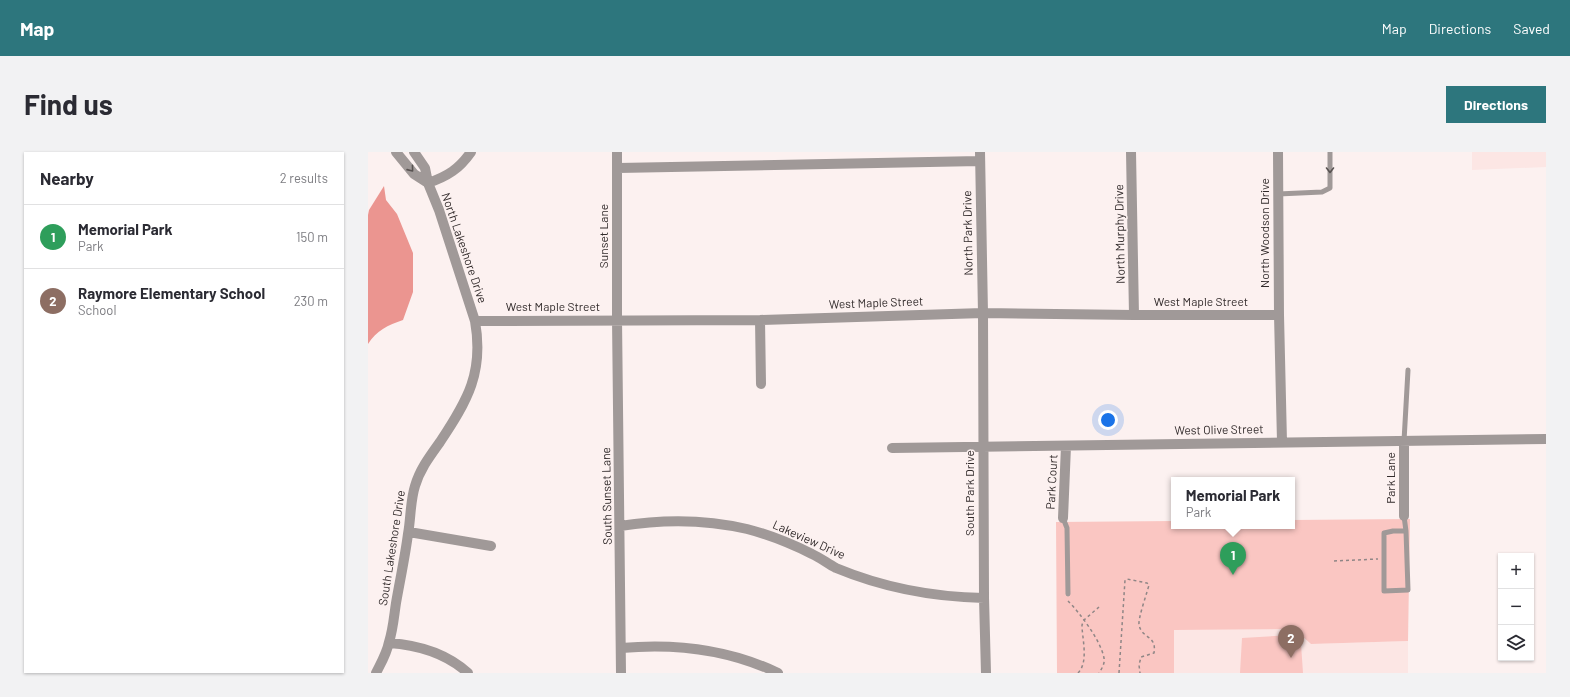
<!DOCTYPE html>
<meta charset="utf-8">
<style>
:root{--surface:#fff;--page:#f2f2f3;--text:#2b2b33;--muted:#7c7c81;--line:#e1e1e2;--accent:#2d767d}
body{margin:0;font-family:Barlow,sans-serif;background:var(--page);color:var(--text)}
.controls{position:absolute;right:12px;bottom:12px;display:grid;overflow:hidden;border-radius:0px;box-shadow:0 1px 3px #0004}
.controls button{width:36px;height:36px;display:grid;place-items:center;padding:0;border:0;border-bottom:1px solid var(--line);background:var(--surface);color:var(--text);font:20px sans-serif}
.you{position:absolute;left:740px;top:268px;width:14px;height:14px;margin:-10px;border:3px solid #fff;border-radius:50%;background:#1a73e8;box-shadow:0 0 0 6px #1a73e833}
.badge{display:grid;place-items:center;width:26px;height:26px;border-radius:50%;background:var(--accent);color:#fff;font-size:13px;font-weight:700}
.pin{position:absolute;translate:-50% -33px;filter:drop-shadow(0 1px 2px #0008)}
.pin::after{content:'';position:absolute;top:21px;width:14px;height:12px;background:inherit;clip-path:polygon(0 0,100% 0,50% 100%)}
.popup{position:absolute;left:803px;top:325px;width:124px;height:52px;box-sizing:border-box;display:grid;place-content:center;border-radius:0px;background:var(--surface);filter:drop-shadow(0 1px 3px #0005);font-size:13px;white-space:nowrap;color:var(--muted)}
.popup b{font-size:15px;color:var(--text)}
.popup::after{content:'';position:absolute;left:50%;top:100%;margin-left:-8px;border:8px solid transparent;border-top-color:var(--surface)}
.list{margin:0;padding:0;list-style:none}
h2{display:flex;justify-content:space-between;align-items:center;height:52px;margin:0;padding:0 16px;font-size:17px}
h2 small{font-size:13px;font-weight:400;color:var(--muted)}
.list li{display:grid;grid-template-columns:26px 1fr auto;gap:12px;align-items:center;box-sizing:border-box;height:64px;padding:0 16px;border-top:1px solid var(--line)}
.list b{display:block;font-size:15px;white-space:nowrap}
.list p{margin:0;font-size:13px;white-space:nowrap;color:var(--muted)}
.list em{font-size:13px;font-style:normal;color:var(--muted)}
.icon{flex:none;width:22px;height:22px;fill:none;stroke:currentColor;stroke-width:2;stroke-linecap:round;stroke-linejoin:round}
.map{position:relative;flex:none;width:1178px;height:521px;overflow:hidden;border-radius:0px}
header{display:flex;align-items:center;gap:24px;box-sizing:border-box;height:56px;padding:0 20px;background:var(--accent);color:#fff}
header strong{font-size:19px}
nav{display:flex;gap:22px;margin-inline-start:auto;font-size:14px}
.intro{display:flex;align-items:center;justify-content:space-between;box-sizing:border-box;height:96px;padding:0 24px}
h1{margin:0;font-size:28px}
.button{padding:10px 18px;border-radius:0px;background:var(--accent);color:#fff;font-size:14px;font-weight:700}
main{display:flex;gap:24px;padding:0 24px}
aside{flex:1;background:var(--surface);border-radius:0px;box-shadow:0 1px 3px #0004}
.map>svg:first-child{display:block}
</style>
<header>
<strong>Map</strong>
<nav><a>Map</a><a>Directions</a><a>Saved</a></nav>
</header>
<div class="intro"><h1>Find us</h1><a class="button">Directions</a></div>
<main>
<aside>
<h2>Nearby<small>2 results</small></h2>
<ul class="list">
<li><span class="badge" style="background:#2e9e5b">1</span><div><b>Memorial Park</b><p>Park</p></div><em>150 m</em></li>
<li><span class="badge" style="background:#8d6e63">2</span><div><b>Raymore Elementary School</b><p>School</p></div><em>230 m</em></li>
</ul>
</aside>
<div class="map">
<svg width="1178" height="521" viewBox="0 0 1178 521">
<rect width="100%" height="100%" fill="#fcf1f0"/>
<path fill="#fce6e4" d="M 1104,0 L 1178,0 L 1178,15 L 1104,18 Z
M 926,477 L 943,492 L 1040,489 L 1040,521 L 806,521 L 806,478 Z"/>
<path fill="#fac6c2" d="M 1042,367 L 1040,489 L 943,492 L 926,477 L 806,478 L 806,521 L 689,521 L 688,370 L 806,369 L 806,374 L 924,374 L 924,368 Z
M 923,483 L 933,492 L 935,521 L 872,521 L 874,486 Z"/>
<path fill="#eb9590" d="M 16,34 L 18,48 L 29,62 L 45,101 L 45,140 L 35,168 C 20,173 8,179 0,192 L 0,63 L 1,58 Z"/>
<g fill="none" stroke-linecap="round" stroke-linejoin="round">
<path stroke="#8f8686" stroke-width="1.5" stroke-dasharray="3 3" stroke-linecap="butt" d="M 966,409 L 1010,407
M 700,449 C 712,461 733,489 736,506 C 737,512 734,516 731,521
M 710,521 C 721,510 714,486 714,473 L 716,468 L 731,455
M 751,521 L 757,428 L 759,427 L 779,431 L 781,433 C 779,441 770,466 771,473 C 774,487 789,483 786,501 L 773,505 L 771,513 L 772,521"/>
<path stroke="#a09998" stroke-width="5" d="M 910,42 L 954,40 L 962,36 L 962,0
M 1036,289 L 1040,218
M 1036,364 L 1038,379 L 1025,379 L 1016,381 L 1016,439 L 1040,438 L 1038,379
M 695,366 L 699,376 L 700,442"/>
<path stroke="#a09998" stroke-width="10" d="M 28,0 L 46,22 L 60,31
M 249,0 L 249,167 L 253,521
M 612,0 L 615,161 L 616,446 L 618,521
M 763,0 L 766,163
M 910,0 L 911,163 L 914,290
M 250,16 L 612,9
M 60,31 C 80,24 91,17 103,0
M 392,168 L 393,232
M 107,169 L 392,168 L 615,161 L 766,163 L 911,163
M 524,296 L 1178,287
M 1036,364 L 1036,289
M 695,366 L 698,294
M 252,374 C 295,367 337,367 379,377 C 402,383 424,392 444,402 C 453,406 460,412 468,416 C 516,436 565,445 616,446
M 41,380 L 123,394
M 21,491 C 50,493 78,501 100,521
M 253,496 C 308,491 360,497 410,521
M 8,521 C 13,511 19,501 21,490 C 25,478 26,464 28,451 C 32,428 37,405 40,382 C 43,366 42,350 47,334 C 52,317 62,304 72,290 C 100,248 116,220 107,169 L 71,58 L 60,31 L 57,16 L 46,0"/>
</g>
<defs><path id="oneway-chevron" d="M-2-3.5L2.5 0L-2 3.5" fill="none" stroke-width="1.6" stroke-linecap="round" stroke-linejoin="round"/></defs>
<g stroke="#585251">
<use href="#oneway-chevron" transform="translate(43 17) rotate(51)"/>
<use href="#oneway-chevron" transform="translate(962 18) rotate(90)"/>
</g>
<g text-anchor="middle" stroke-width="3" stroke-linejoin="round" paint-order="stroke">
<g font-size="12" fill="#322b2b" stroke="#fcf1f0">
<text transform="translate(600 81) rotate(-91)" y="4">North Park Drive</text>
<text transform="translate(897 81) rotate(-90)" y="4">North Woodson Drive</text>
<text transform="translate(752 82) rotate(-91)" y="4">North Murphy Drive</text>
<text transform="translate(236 84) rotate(-90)" y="4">Sunset Lane</text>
<text transform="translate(96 96) rotate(71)" y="4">North Lakeshore Drive</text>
<text x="833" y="154">West Maple Street</text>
<text transform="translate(508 151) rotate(-2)" y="4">West Maple Street</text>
<text x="185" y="159">West Maple Street</text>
<text transform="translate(851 278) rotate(-1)" y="4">West Olive Street</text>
<text transform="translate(1023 326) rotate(-90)" y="4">Park Lane</text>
<text transform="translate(684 330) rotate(-87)" y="4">Park Court</text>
<text transform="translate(602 341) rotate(-90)" y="4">South Park Drive</text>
<text transform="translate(239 344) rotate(-91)" y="4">South Sunset Lane</text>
<text transform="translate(441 388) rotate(24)" y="4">Lakeview Drive</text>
<text transform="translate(24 396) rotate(-81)" y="4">South Lakeshore Drive</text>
</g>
</g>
</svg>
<div class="controls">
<button>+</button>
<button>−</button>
<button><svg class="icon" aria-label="layers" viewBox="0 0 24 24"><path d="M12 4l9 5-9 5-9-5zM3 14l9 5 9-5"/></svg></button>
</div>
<div class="you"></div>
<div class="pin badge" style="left:865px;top:423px;background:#2e9e5b">1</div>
<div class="popup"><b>Memorial Park</b>Park</div>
<div class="pin badge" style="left:923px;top:506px;background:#8d6e63">2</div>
</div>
</main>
